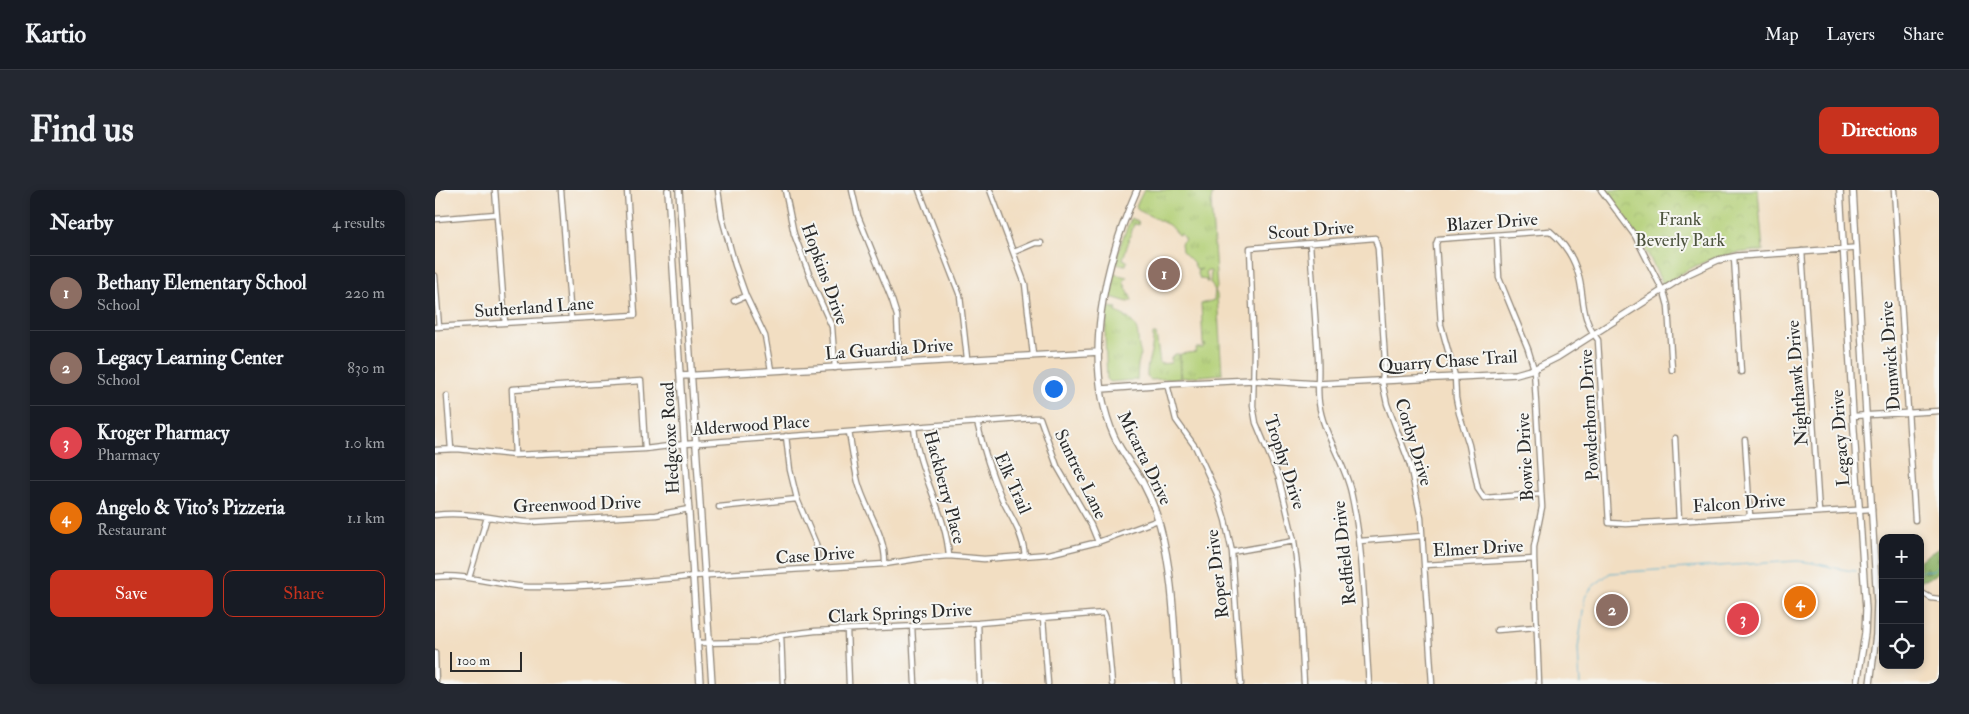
<!DOCTYPE html>
<meta charset="utf-8">
<style>
:root{--surface:#171b24;--page:#242831;--text:#f1f3f6;--muted:#9ea1a6;--line:#363941;--accent:#c8321e}
body{margin:0;font-family:"IM FELL Double Pica",serif;background:var(--page);color:var(--text)}
.controls{position:absolute;right:15px;bottom:15px;display:grid;overflow:hidden;border-radius:10px;box-shadow:0 2px 8px #0003}
.controls button{width:45px;height:45px;display:grid;place-items:center;padding:0;border:0;border-bottom:1px solid var(--line);background:var(--surface);color:var(--text);font:25px sans-serif}
.scale{position:absolute;left:15px;bottom:12px;width:72px;box-sizing:border-box;padding-left:5px;border:2px solid #2b2b2b;border-top:0;font-size:14px;line-height:18px;white-space:nowrap;color:#2b2b2b;-webkit-text-stroke:4px #f6f6f2;paint-order:stroke}
.you{position:absolute;left:618px;top:198px;width:18px;height:18px;margin:-12px;border:4px solid #fff;border-radius:50%;background:#1a73e8;box-shadow:0 0 0 8px #1a73e833}
.badge{display:grid;place-items:center;width:32px;height:32px;border-radius:50%;background:var(--accent);color:#fff;font-size:16px;font-weight:700}
.pin{position:absolute;translate:-50% -50%;border:2px solid #fff;box-shadow:0 1px 5px #0006}
.list{margin:0;padding:0;list-style:none}
h2{display:flex;justify-content:space-between;align-items:center;height:65px;margin:0;padding:0 20px;font-size:21px}
h2 small{font-size:16px;font-weight:400;color:var(--muted)}
.list li{display:grid;grid-template-columns:32px 1fr auto;gap:15px;align-items:center;box-sizing:border-box;height:75px;padding:0 20px;border-top:1px solid var(--line)}
.list b{display:block;font-size:19px;white-space:nowrap}
.list p{margin:0;font-size:16px;white-space:nowrap;color:var(--muted)}
.list em{font-size:16px;font-style:normal;color:var(--muted)}
.actions{display:flex;gap:10px;padding:15px 20px}
.actions a{flex:1;padding:11px 0;border:1px solid var(--accent);border-radius:10px;text-align:center;font-size:18px;color:var(--accent)}
.actions .main{background:var(--accent);color:#fff}
.icon{flex:none;width:28px;height:28px;fill:none;stroke:currentColor;stroke-width:2;stroke-linecap:round;stroke-linejoin:round}
.map{position:relative;flex:none;width:1504px;height:494px;overflow:hidden;border-radius:10px}
header{display:flex;align-items:center;gap:30px;box-sizing:border-box;height:70px;padding:0 25px;background:var(--surface);border-bottom:1px solid var(--line)}
header strong{font-size:24px}
nav{display:flex;gap:28px;margin-inline-start:auto;font-size:18px}
.intro{display:flex;align-items:center;justify-content:space-between;box-sizing:border-box;height:120px;padding:0 30px}
h1{margin:0;font-size:35px}
.button{padding:12px 22px;border-radius:10px;background:var(--accent);color:#fff;font-size:18px;font-weight:700}
main{display:flex;gap:30px;padding:0 30px}
aside{flex:1;background:var(--surface);border-radius:10px;box-shadow:0 2px 8px #0003}
.map>svg:first-child{display:block}
</style>
<header>
<strong>Kartio</strong>
<nav><a>Map</a><a>Layers</a><a>Share</a></nav>
</header>
<div class="intro"><h1>Find us</h1><a class="button">Directions</a></div>
<main>
<aside>
<h2>Nearby<small>4 results</small></h2>
<ul class="list">
<li><span class="badge" style="background:#8d6e63">1</span><div><b>Bethany Elementary School</b><p>School</p></div><em>220 m</em></li>
<li><span class="badge" style="background:#8d6e63">2</span><div><b>Legacy Learning Center</b><p>School</p></div><em>830 m</em></li>
<li><span class="badge" style="background:#e0444e">3</span><div><b>Kroger Pharmacy</b><p>Pharmacy</p></div><em>1.0 km</em></li>
<li><span class="badge" style="background:#e8710a">4</span><div><b>Angelo &amp; Vito's Pizzeria</b><p>Restaurant</p></div><em>1.1 km</em></li>
</ul>
<div class="actions"><a class="main">Save</a><a>Share</a></div>
</aside>
<div class="map">
<svg width="1504" height="494" viewBox="0 0 1504 494">
<defs>
<pattern id="grass-tufts" width="24" height="20" patternUnits="userSpaceOnUse" patternTransform="scale(1.25)"><rect width="24" height="20" fill="#b2cf76"/><path d="M3 7l-1-3M5 7V3M7 7l1-3M15 17l-1-3M17 17v-4M19 17l1-3" fill="none" stroke="#99b266"/></pattern>
<pattern id="forest-firs" width="22" height="20" patternUnits="userSpaceOnUse" patternTransform="scale(1.25)"><rect width="22" height="20" fill="#8db267"/><path d="M5 1l3.5 6h-7zM16 11l3.5 6h-7z" fill="#739155"/></pattern>
<pattern id="park-crowns" width="20" height="18" patternUnits="userSpaceOnUse" patternTransform="scale(1.25)"><rect width="20" height="18" fill="#b2cf76"/><path d="M2 6a3 3 0 1 1 6 0M12 15a3 3 0 1 1 6 0" fill="none" stroke="#99b266"/></pattern>
</defs>
<rect width="100%" height="100%" fill="#f6f6f2"/>
<filter id="ink" filterUnits="userSpaceOnUse"><feTurbulence type="fractalNoise" baseFrequency=".02" numOctaves="2"/><feDisplacementMap in="SourceGraphic" scale="10" xChannelSelector="R" yChannelSelector="G"/><feConvolveMatrix kernelMatrix="1 2 1 2 8 2 1 2 1" color-interpolation-filters="sRGB"/></filter>
<filter id="wash" filterUnits="userSpaceOnUse"><feTurbulence type="fractalNoise" baseFrequency=".0096" numOctaves="4" result="noise"/><feDisplacementMap in="SourceGraphic" scale="20" xChannelSelector="R" yChannelSelector="G"/><feGaussianBlur stdDeviation="1.12" result="paint"/><feColorMatrix in="noise" values="0 0 0 0 0 0 0 0 0 0 0 0 0 0 0 0 0 1.4 0 .05"/><feComposite in="paint" operator="in"/></filter>
<g filter="url(#wash)">
<rect width="100%" height="100%" fill="#f2dec2"/>
<path fill="url(#grass-tufts)" stroke="#6e7d50" d="M 709,0 L 778,0 L 776,11 L 782,98 L 780,100 L 782,105 L 787,184 L 746,188 L 745,164 L 761,162 L 761,158 L 768,158 L 768,155 L 771,155 L 768,154 L 766,114 L 779,110 L 780,100 L 775,93 L 776,81 L 771,81 L 773,92 L 771,92 L 772,90 L 765,89 L 762,81 L 767,79 L 762,80 L 758,72 L 747,61 L 746,53 L 750,50 L 746,44 L 743,45 L 734,35 L 703,20 L 701,16 Z
M 696,28 L 703,31 L 704,35 L 699,34 L 688,69 L 692,71 L 691,75 L 682,74 L 681,70 L 687,50 Z
M 679,84 L 692,87 L 688,91 L 697,110 L 693,112 L 676,107 L 674,104 L 677,85 Z
M 673,117 L 682,118 L 680,121 L 691,127 L 691,129 L 693,128 C 708,142 700,149 706,164 L 703,174 L 702,190 L 700,189 L 698,190 L 675,192 L 672,189 L 670,147 Z
M 718,144 L 721,144 L 725,174 L 736,173 L 736,168 L 740,164 L 744,164 L 745,188 L 716,190 L 712,187 C 711,172 719,159 718,144 Z"/>
<path fill="url(#forest-firs)" stroke="#5c6e49" d="M 1504,358 L 1504,382 L 1491,390 L 1485,390 L 1485,370 Z"/>
<path fill="url(#park-crowns)" stroke="#6e7d50" d="M 1171,0 L 1323,0 L 1328,61 C 1286,62 1266,71 1231,93 L 1227,93 L 1214,66 Z"/>
<g fill="none" stroke-linecap="round" stroke-linejoin="round">
<path stroke="#4fabcd" stroke-width="1" d="M 1485,381 L 1498,380 L 1504,375
M 1145,494 L 1143,458 L 1150,407 L 1157,397 L 1175,383 L 1362,371 C 1383,372 1401,380 1421,381"/>
</g>
</g>
<g filter="url(#ink)">
<g fill="none" stroke-linecap="round" stroke-linejoin="round">
<g stroke="#8e8476" stroke-width="7">
<path id="street" d="M 60,0 L 70,133
M 126,0 L 136,128
M 283,0 L 287,28 L 300,75 L 311,106 L 330,146 L 336,180
M 350,0 L 359,44 L 379,97 L 397,137 L 400,178
M 417,0 L 423,26 L 457,110 L 462,126 L 464,173
M 484,0 L 525,106 L 532,168
M 555,0 L 590,94 L 598,165
M 1166,0 L 1200,46 L 1230,105 L 1233,116 L 1237,180
M 1459,0 L 1480,330
M 0,29 L 61,24
M 1062,45 L 1064,88 L 1093,159 L 1099,179 L 1107,317 L 1099,357 L 1099,369 L 1104,494
M 875,54 C 878,92 880,130 883,168 C 884,183 882,198 884,213 C 888,244 909,271 916,302 C 930,364 929,430 934,494
M 1367,61 L 1384,322
M 579,62 L 600,53 L 606,53
M 1299,67 L 1306,182
M 0,86 L 4,137
M 299,111 L 311,106
M 0,137 L 200,125 L 192,0
M 732,194 L 741,230 L 761,258 L 782,304 L 790,330 L 797,362 L 806,494
M 12,206 L 16,259
M 1418,226 L 1504,221
M 542,232 C 548,258 556,284 567,309 C 577,329 588,344 590,366
M 479,236 C 482,282 511,321 514,366
M 414,242 C 417,258 419,276 423,292 C 430,319 451,345 450,374
M 351,246 L 355,280 L 362,309 L 381,354 L 383,379
M 1240,248 L 1244,331
M 1310,250 L 1315,326
M 0,260 L 22,259 L 80,265 L 210,259 L 250,254 L 599,228 L 605,228 L 622,276 L 656,335 L 663,352
M 80,265 L 77,199 L 206,191 L 210,259
M 1105,304 L 1049,308 L 1043,299 L 1034,255 L 1024,223 L 1021,208 L 1020,186 L 1006,135 L 1001,54 L 1003,49 L 1115,41 C 1127,51 1137,65 1142,80 C 1151,106 1143,124 1163,150 L 1174,333 L 1191,334 L 1437,319
M 284,317 L 362,309
M 0,325 C 32,321 63,330 95,332 L 221,325 L 254,319
M 925,351 L 987,346
M 797,362 L 859,351
M 990,375 L 1099,369
M 0,387 C 32,383 63,396 94,397 C 144,398 194,392 243,388 L 259,386 L 450,374 L 488,368 L 514,366 L 549,369 L 614,364 L 663,352 L 723,330
M 34,388 L 52,327
M 1487,403 L 1496,408 L 1504,409
M 608,428 L 613,494
M 543,433 L 545,494
M 477,436 L 480,494
M 412,440 L 414,494
M 1062,440 L 1101,437
M 346,445 L 348,494
M 263,453 L 321,452 L 346,445 L 380,441 L 543,433 L 669,423 L 671,428 L 677,494
M 0,463 L 1,494
M 869,494 L 863,383 L 859,351 L 844,288 L 821,233 L 818,216 L 819,161 L 815,58 L 940,48 L 943,59 L 950,171 L 947,191 L 952,214 L 975,275 L 986,328 L 997,494"/>
</g>
<g stroke="#8e8476" stroke-width="8">
<path id="secondary" d="M 233,0 L 265,494
M 244,0 L 277,494
M 702,0 C 670,72 646,170 679,246 C 686,262 698,276 707,291 C 714,304 721,321 725,336 C 739,387 739,442 743,494
M 1405,0 L 1418,226 L 1431,420 L 1430,443 L 1422,494
M 1418,0 L 1442,412 L 1441,445 L 1435,494
M 246,186 L 664,162
M 667,199 L 732,194 L 818,190 L 883,194 L 1081,184 L 1099,179 L 1123,167 L 1253,84 L 1283,70 L 1303,66 L 1421,58"/>
</g>
<use href="#street" stroke="#fff" stroke-width="4.5"/>
<use href="#secondary" stroke="#fff" stroke-width="5.5"/>
</g>
</g>
<g text-anchor="middle" stroke-width="4" stroke-linejoin="round" paint-order="stroke">
<g font-size="18" fill="#4d543e" stroke="#f6f6f2">
<text x="1245" y="35">Frank<tspan x="1245" dy="21">Beverly Park</tspan></text>
</g>
<g font-size="18" fill="#2b2b2b" stroke="#f6f6f2">
<text transform="translate(1057 32) rotate(-4)" y="6">Blazer Drive</text>
<text transform="translate(876 40) rotate(-4)" y="6">Scout Drive</text>
<text transform="translate(390 84) rotate(70)" y="6">Hopkins Drive</text>
<text transform="translate(99 117) rotate(-4)" y="6">Sutherland Lane</text>
<text transform="translate(454 159) rotate(-4)" y="6">La Guardia Drive</text>
<text transform="translate(1455 166) rotate(-94)" y="6">Dunwick Drive</text>
<text transform="translate(1013 171) rotate(-4)" y="6">Quarry Chase Trail</text>
<text transform="translate(1362 193) rotate(-94)" y="6">Nighthawk Drive</text>
<text transform="translate(1154 225) rotate(-93)" y="6">Powderhorn Drive</text>
<text transform="translate(316 235) rotate(-4)" y="6">Alderwood Place</text>
<text transform="translate(235 248) rotate(-93)" y="6">Hedgcoxe Road</text>
<text transform="translate(1405 248) rotate(-94)" y="6">Legacy Drive</text>
<text transform="translate(979 252) rotate(73)" y="6">Corby Drive</text>
<text transform="translate(1090 267) rotate(-93)" y="6">Bowie Drive</text>
<text transform="translate(710 268) rotate(64)" y="6">Micarta Drive</text>
<text transform="translate(850 272) rotate(72)" y="6">Trophy Drive</text>
<text transform="translate(646 284) rotate(64)" y="6">Suntree Lane</text>
<text transform="translate(578 293) rotate(66)" y="6">Elk Trail</text>
<text transform="translate(510 297) rotate(75)" y="6">Hackberry Place</text>
<text transform="translate(1304 313) rotate(-4)" y="6">Falcon Drive</text>
<text transform="translate(142 314) rotate(-2)" y="6">Greenwood Drive</text>
<text transform="translate(1043 358) rotate(-3)" y="6">Elmer Drive</text>
<text transform="translate(909 363) rotate(-96)" y="6">Redfield Drive</text>
<text transform="translate(380 365) rotate(-4)" y="6">Case Drive</text>
<text transform="translate(782 384) rotate(-97)" y="6">Roper Drive</text>
<text transform="translate(465 423) rotate(-3)" y="6">Clark Springs Drive</text>
</g>
</g>
</svg>
<div class="controls">
<button>+</button>
<button>−</button>
<button><svg class="icon" aria-label="locate" viewBox="0 0 24 24"><circle cx="12" cy="12" r="6"/><path d="M12 2v4M12 18v4M2 12h4M18 12h4"/></svg></button>
</div>
<div class="scale">100 m</div>
<div class="you"></div>
<div class="pin badge" style="left:729px;top:84px;background:#8d6e63">1</div>
<div class="pin badge" style="left:1177px;top:420px;background:#8d6e63">2</div>
<div class="pin badge" style="left:1308px;top:429px;background:#e0444e">3</div>
<div class="pin badge" style="left:1365px;top:412px;background:#e8710a">4</div>
</div>
</main>
